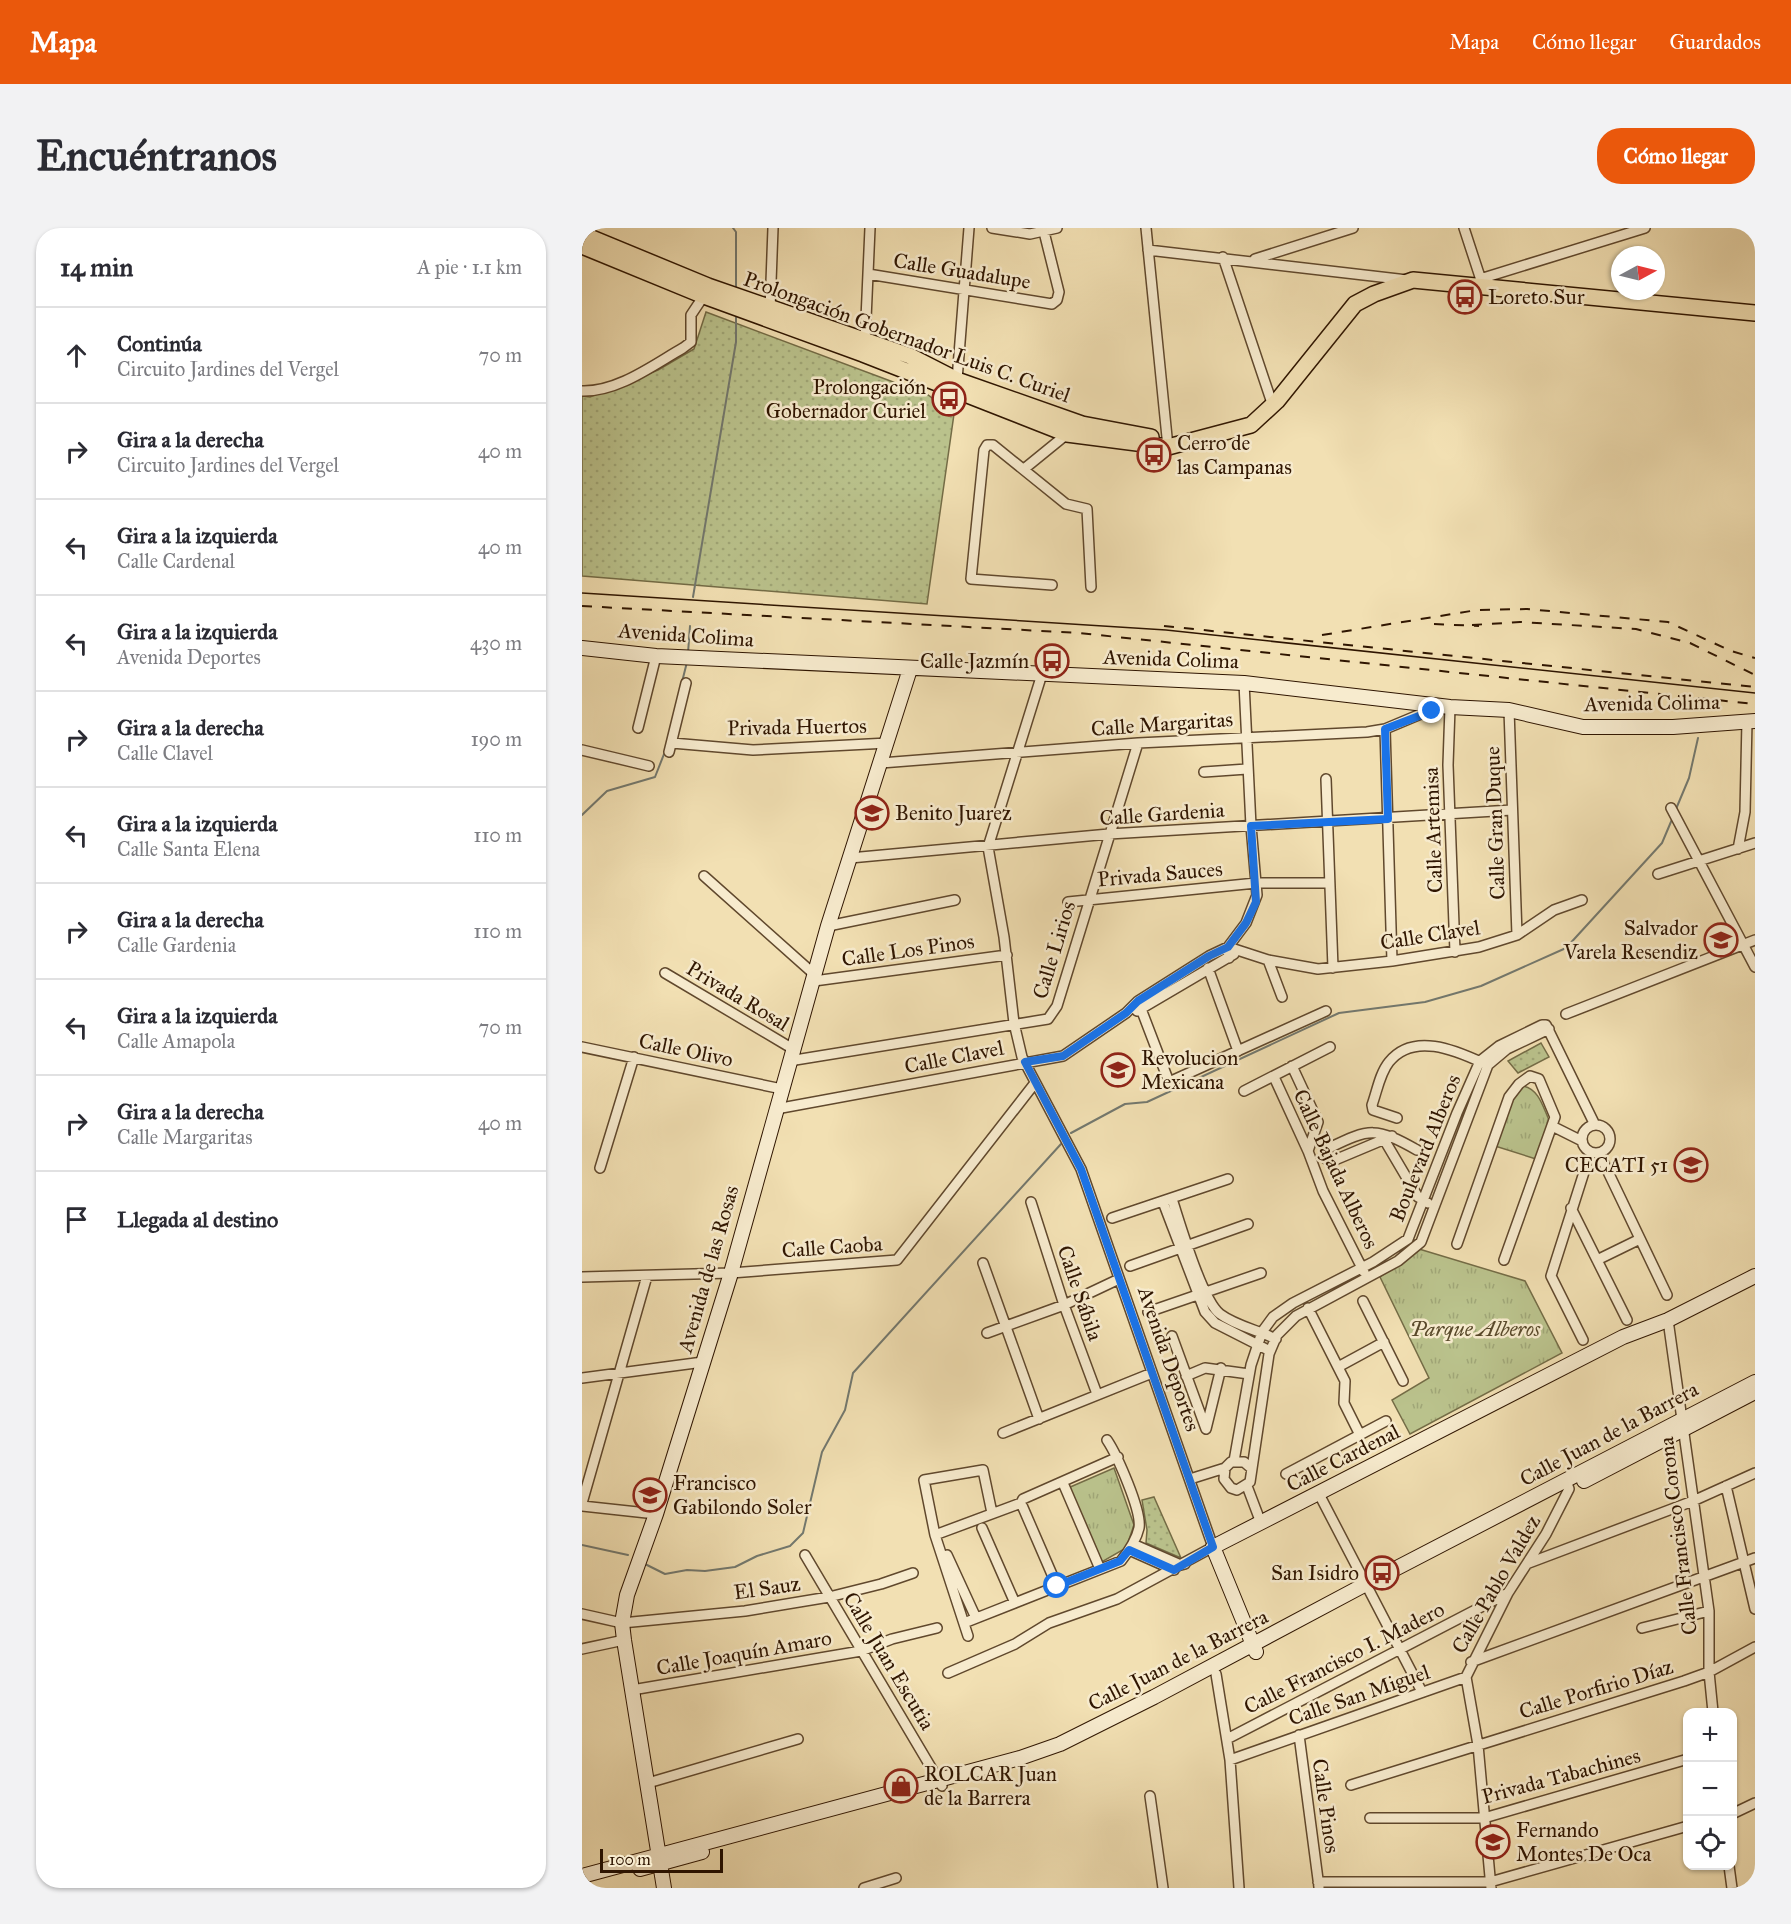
<!DOCTYPE html>
<html lang="es">
<meta charset="utf-8">
<style>
:root{--surface:#fff;--page:#f2f2f3;--text:#2b2b33;--muted:#7c7c81;--line:#e1e1e2;--accent:#ea580c}
body{margin:0;font-family:"IM FELL Great Primer",serif;background:var(--page);color:var(--text)}
.controls{position:absolute;right:18px;bottom:18px;display:grid;overflow:hidden;border-radius:12px;box-shadow:0 2px 4px #0004}
.controls button{width:54px;height:54px;display:grid;place-items:center;padding:0;border:0;border-bottom:2px solid var(--line);background:var(--surface);color:var(--text);font:30px sans-serif}
.compass{position:absolute;left:1029px;top:18px;width:54px;height:54px;border-radius:50%;background:var(--surface);box-shadow:0 2px 4px #0004;rotate:83deg}
.scale{position:absolute;left:18px;bottom:15px;width:123px;box-sizing:border-box;padding-left:6px;border:3px solid #2f1500;border-top:0;font-size:16px;line-height:21px;white-space:nowrap;color:#2f1500;-webkit-text-stroke:4px #f7ebce;paint-order:stroke}
.stop{position:absolute;width:18px;height:18px;margin:-14px;border:4px solid #1a73e8;border-radius:50%;background:#fff}
.stop.end{background:#1a73e8;border-color:#fff;box-shadow:0 2px 6px #0008}
.list{margin:0;padding:0;list-style:none}
h2{display:flex;justify-content:space-between;align-items:center;height:78px;margin:0;padding:0 24px;font-size:26px}
h2 small{font-size:20px;font-weight:400;color:var(--muted)}
.list li{display:grid;grid-template-columns:39px 1fr auto;gap:18px;align-items:center;box-sizing:border-box;height:96px;padding:0 24px;border-top:2px solid var(--line)}
.list b{display:block;font-size:22px;white-space:nowrap}
.list p{margin:0;font-size:20px;white-space:nowrap;color:var(--muted)}
.list em{font-size:20px;font-style:normal;color:var(--muted)}
.icon{flex:none;width:33px;height:33px;fill:none;stroke:currentColor;stroke-width:2;stroke-linecap:round;stroke-linejoin:round}
.map{position:relative;flex:none;width:1173px;height:1660px;overflow:hidden;border-radius:24px}
header{display:flex;align-items:center;gap:36px;box-sizing:border-box;height:84px;padding:0 30px;background:var(--accent);color:#fff}
header strong{font-size:28px}
nav{display:flex;gap:33px;margin-inline-start:auto;font-size:21px}
.intro{display:flex;align-items:center;justify-content:space-between;box-sizing:border-box;height:144px;padding:0 36px}
h1{margin:0;font-size:42px}
.button{padding:15px 27px;border-radius:24px;background:var(--accent);color:#fff;font-size:21px;font-weight:700}
main{display:flex;gap:36px;padding:0 36px}
aside{flex:1;background:var(--surface);border-radius:24px;box-shadow:0 2px 4px #0004}
.map>svg:first-child{display:block}
</style>
<header>
<strong>Mapa</strong>
<nav><a>Mapa</a><a>Cómo llegar</a><a>Guardados</a></nav>
</header>
<div class="intro"><h1>Encuéntranos</h1><a class="button">Cómo llegar</a></div>
<main>
<aside>
<h2>14 min<small>A pie · 1.1 km</small></h2>
<ul class="list">
<li><svg class="icon" aria-label="ahead" viewBox="0 0 24 24"><path d="M12 20V5M6 11l6-6 6 6"/></svg><div><b>Continúa</b><p>Circuito Jardines del Vergel</p></div><em>70 m</em></li>
<li><svg class="icon" aria-label="right" viewBox="0 0 24 24"><path d="M7 20v-9h11M14 6l5 5-5 5"/></svg><div><b>Gira a la derecha</b><p>Circuito Jardines del Vergel</p></div><em>40 m</em></li>
<li><svg class="icon" aria-label="left" viewBox="0 0 24 24"><path d="M17 20v-9H6M10 6l-5 5 5 5"/></svg><div><b>Gira a la izquierda</b><p>Calle Cardenal</p></div><em>40 m</em></li>
<li><svg class="icon" aria-label="left" viewBox="0 0 24 24"><path d="M17 20v-9H6M10 6l-5 5 5 5"/></svg><div><b>Gira a la izquierda</b><p>Avenida Deportes</p></div><em>430 m</em></li>
<li><svg class="icon" aria-label="right" viewBox="0 0 24 24"><path d="M7 20v-9h11M14 6l5 5-5 5"/></svg><div><b>Gira a la derecha</b><p>Calle Clavel</p></div><em>190 m</em></li>
<li><svg class="icon" aria-label="left" viewBox="0 0 24 24"><path d="M17 20v-9H6M10 6l-5 5 5 5"/></svg><div><b>Gira a la izquierda</b><p>Calle Santa Elena</p></div><em>110 m</em></li>
<li><svg class="icon" aria-label="right" viewBox="0 0 24 24"><path d="M7 20v-9h11M14 6l5 5-5 5"/></svg><div><b>Gira a la derecha</b><p>Calle Gardenia</p></div><em>110 m</em></li>
<li><svg class="icon" aria-label="left" viewBox="0 0 24 24"><path d="M17 20v-9H6M10 6l-5 5 5 5"/></svg><div><b>Gira a la izquierda</b><p>Calle Amapola</p></div><em>70 m</em></li>
<li><svg class="icon" aria-label="right" viewBox="0 0 24 24"><path d="M7 20v-9h11M14 6l5 5-5 5"/></svg><div><b>Gira a la derecha</b><p>Calle Margaritas</p></div><em>40 m</em></li>
<li><svg class="icon" aria-label="arrive" viewBox="0 0 24 24"><path d="M6 21V4h12l-3 4 3 4H6"/></svg><div><b>Llegada al destino</b></div></li>
</ul>
</aside>
<div class="map">
<svg width="1173" height="1660" viewBox="0 0 1173 1660">
<defs>
<pattern id="grass-dots" width="8" height="8" patternUnits="userSpaceOnUse" patternTransform="scale(1.5)"><rect width="8" height="8" fill="#bac28c"/><path d="M2 2h.1M6 6h.1" fill="none" stroke="#a0a677" stroke-width="1.8" stroke-linecap="round"/></pattern>
<pattern id="park-tufts" width="24" height="20" patternUnits="userSpaceOnUse" patternTransform="scale(1.5)"><rect width="24" height="20" fill="#bac28c"/><path d="M3 7l-1-3M5 7V3M7 7l1-3M15 17l-1-3M17 17v-4M19 17l1-3" fill="none" stroke="#a0a677"/></pattern>
</defs>
<rect width="100%" height="100%" fill="#f2e0b3"/>
<filter id="stains"><feTurbulence type="fractalNoise" baseFrequency=".00333" numOctaves="4"/><feColorMatrix values="0 0 0 0 .2 0 0 0 0 .09 0 0 0 0 .02 0 0 0 .5 -.17"/></filter>
<radialGradient id="worn" r=".72"><stop offset=".6" stop-color="#630" stop-opacity="0"/><stop offset="1" stop-color="#630" stop-opacity=".3"/></radialGradient>
<path fill="url(#grass-dots)" stroke="#746c46" stroke-width="1.5" d="M 124,84 L 346,167 L 372,186 L 345,376 L 0,348 L 0,168 L 8,169 L 76,142 L 112,121 Z
M 959,815 L 967,829 L 936,845 L 926,833 Z
M 572,1269 L 599,1330 L 564,1315 L 565,1302 L 560,1272 Z"/>
<path fill="url(#park-tufts)" stroke="#746c46" stroke-width="1.5" d="M 941,858 C 957,861 961,879 967,892 L 954,931 L 913,918 L 930,870 Z
M 837,1021 L 943,1053 L 980,1125 L 828,1206 L 810,1172 L 847,1150 L 798,1049 Z
M 532,1240 L 552,1297 L 544,1320 L 518,1335 L 486,1260 Z"/>
<g fill="none" stroke-linecap="round" stroke-linejoin="round">
<path stroke="#73786e" stroke-width="2" d="M 151,0 L 154,4 L 154,59
M 111,369 L 154,114 L 154,88
M 106,425 L 108,398
M 100,454 L 105,434
M 1094,581 L 1107,550 L 1116,510
M 0,587 L 25,563 L 73,549 L 84,521
M 489,905 L 543,876 L 565,874 L 757,785 L 843,774 L 899,758 L 984,720 L 1080,615 L 1091,589
M 0,1317 L 46,1327
M 63,1336 L 83,1346 L 105,1342 L 123,1343 L 153,1339 L 175,1328 L 208,1318 L 221,1305 L 240,1224 L 263,1182 L 271,1145 L 479,916"/>
<g stroke="#60482d" stroke-width="12">
<path id="street" d="M 410,0 L 448,6 L 475,0
M 564,0 L 586,219
M 882,0 L 900,55
M 566,22 L 825,52
M 641,29 L 691,178
M 673,31 L 771,0
M 286,46 L 470,76 L 475,72 L 477,64 L 461,0
M 898,51 L 1063,0
M 188,81 L 191,0
M 283,114 L 288,0
M 375,152 L 387,0
M 0,163 C 36,164 71,137 101,120 L 109,114 L 109,87 L 123,66
M 442,241 L 485,206
M 470,357 L 389,351 L 402,222 L 405,217 L 411,217 L 484,276 L 505,281 L 509,359
M 868,479 L 866,537 L 873,724
M 927,482 L 935,707
M 56,500 L 74,428
M 803,501 L 810,733
M 90,515 L 171,522 L 306,515
M 0,522 L 67,538
M 87,524 L 104,455
M 299,535 L 556,515 L 785,504 L 803,501 L 858,478
M 622,544 L 665,541
M 744,551 L 751,740
M 1089,580 L 1173,739
M 1156,621 L 1163,584 L 1165,493
M 268,630 L 527,606 L 930,582
M 1076,646 L 1173,615
M 122,648 L 233,747
M 486,674 L 674,655 L 747,655
M 246,698 L 373,672
M 647,730 L 646,719 L 664,695 L 675,667 L 669,598 L 662,455
M 686,732 L 700,769
M 626,740 L 656,823
M 83,745 L 211,821
M 232,753 L 425,727
M 556,773 L 587,854 L 744,783
M 555,783 L 652,726
M 984,786 L 1173,712
M 0,819 L 200,861
M 207,833 L 466,791 L 475,778 L 556,515
M 710,838 L 736,894 L 726,923
M 692,849 L 726,923 L 741,963 L 782,1044
M 662,863 L 748,819
M 194,881 L 481,828 L 544,785 L 556,773 L 627,728 L 646,719 L 686,732 L 736,741 L 810,733 L 897,719 L 935,707 L 972,682 L 1000,672
M 815,890 L 791,882 L 790,877 C 795,863 798,845 807,834 C 831,804 873,822 901,835
M1000 911a14 14 0 1 1 28 0a14 14 0 1 1-28 0Z
M 970,898 L 1000,913
M 800,908 L 836,969 L 846,975
M 810,908 L 748,934 L 743,930 L 747,920 C 788,900 794,899 835,922
M 1017,925 L 1085,1067
M 18,940 L 52,829
M 590,971 C 598,995 620,1072 638,1086 C 654,1098 676,1102 694,1111
M 449,974 L 482,1077 L 515,1166
M 581,974 L 623,1084 L 633,1095 L 688,1123
M 989,980 L 1045,1092
M 530,990 L 646,951
M 875,1016 L 927,869 L 937,856 L 948,848 L 957,851 L 973,889 L 922,1032
M 1015,1032 L 1058,1011
M 401,1035 L 457,1191
M 548,1038 L 666,996
M 0,1049 L 149,1045 L 315,1032 L 453,855
M 781,1073 L 821,1153
M 726,1080 L 763,1153 L 762,1175 L 778,1207
M 566,1084 L 679,1045
M 1086,1092 L 1127,1383 L 1127,1444 L 1131,1484
M 405,1105 L 482,1077 L 537,1051
M 590,1108 L 624,1201 L 639,1140
M 1001,1112 L 969,1048 L 1004,938
M 756,1139 L 802,1114
M 604,1148 L 623,1140 L 667,1146
M 0,1150 L 121,1134
M 421,1205 L 570,1145
M 652,1233 L 669,1137 L 680,1104 L 691,1089 L 711,1075 L 791,1034 L 826,1011 L 875,885 L 898,833 L 917,818 L 960,797 L 964,797 L 1013,897
M 669,1240 L 662,1234 L 649,1234 L 643,1240 L 642,1251 L 649,1260 L 655,1262 L 668,1254 L 687,1126 L 695,1107 L 714,1088 L 816,1033 L 839,1014 L 906,837 L 925,821 L 967,801
M 704,1246 L 804,1193
M 608,1251 L 643,1240
M 481,1255 L 518,1341
M 665,1258 L 679,1295
M 1144,1258 L 1173,1381
M 737,1266 L 840,1464
M 0,1275 L 65,1048
M 439,1275 L 475,1358
M 0,1278 L 74,1286
M 400,1300 L 433,1375
M 353,1307 L 439,1275 L 441,1271 L 536,1229
M 551,1316 L 599,1337 L 603,1336
M 547,1322 L 592,1342
M 223,1327 L 360,1558
M 365,1327 L 394,1390
M 947,1335 L 1111,1273 L 1173,1245
M 0,1386 L 40,1395 L 163,1383 L 247,1369 L 299,1356 L 331,1345
M 382,1395 L 539,1333 C 547,1323 554,1313 557,1300 C 560,1283 535,1227 525,1212
M 1060,1400 L 1127,1383
M 386,1408 L 353,1307 L 342,1252 L 401,1242 L 410,1285
M 0,1421 L 42,1412
M 889,1434 L 1173,1330
M 366,1445 L 433,1416 L 467,1395 L 535,1371 L 631,1319 L 499,941 L 440,829 L 432,795 L 422,709 L 406,619 L 460,446
M 634,1446 L 648,1532 L 657,1660
M 50,1462 L 279,1423 L 310,1411 L 355,1400
M 717,1507 L 737,1659
M 645,1511 L 926,1365
M 648,1532 L 884,1449
M 66,1555 L 216,1511
M 769,1557 L 1102,1453 L 1127,1444 L 1173,1419
M 568,1568 L 581,1660
M 1150,1586 L 1173,1575
M 788,1590 L 902,1590 L 1106,1531
M 1147,1638 L 1150,1660
M 736,1654 L 908,1654 L 1106,1598
M 282,1660 L 314,1650
M 909,1660 L 896,1517 L 884,1449 L 926,1365 L 964,1306 L 987,1261 L 984,1252"/>
</g>
<g stroke="#2f1500" stroke-width="16">
<path id="secondary" d="M 0,420 L 74,428 L 662,455 L 868,479 L 927,482 L 1001,499 L 1091,499 L 1173,493
M 1002,1253 L 1171,1165
M 674,1424 L 631,1319 L 1041,1109 L 1086,1092 L 1173,1048
M 58,1641 L 120,1624
M 0,1648 L 438,1530 L 478,1516 L 572,1469 L 784,1356 L 1173,1154
M 82,1660 L 42,1412 L 40,1395 L 45,1367 L 74,1286 L 149,1045 L 246,698 L 328,441"/>
</g>
<g stroke="#2f1500" stroke-width="18">
<path id="primary" d="M 0,6 L 126,58 L 328,128 L 375,152 L 500,196 L 569,209
M 0,18 L 122,68 L 281,126 L 485,206 L 586,219 L 669,197 L 695,173 L 773,76 L 792,66 L 831,52 L 1173,85"/>
</g>
<use href="#street" stroke="#f7ebce" stroke-width="9"/>
<use href="#secondary" stroke="#f7ebce" stroke-width="14"/>
<use href="#primary" stroke="#f2e0b3" stroke-width="15"/>
<path stroke="#2f1500" stroke-width="1.5" d="M 0,365 L 584,402 L 1173,465"/>
<path stroke="#2f1500" stroke-width="2" stroke-dasharray="10 10" stroke-linecap="butt" d="M 0,378 L 497,405 L 1173,476
M 852,396 L 897,398
M 890,397 L 938,394 L 1054,401 L 1108,415 L 1173,447
M 582,398 L 1173,459
M 740,407 L 895,382 L 945,381 L 1086,394 L 1149,423 L 1173,430"/>
</g>
<g fill="none" stroke-linecap="round" stroke-linejoin="round">
<path stroke="#1a73e8" stroke-width="8" d="M 475,1358 L 538,1333 L 547,1322 L 592,1342 L 631,1319 L 499,941 L 443,834 L 481,828 L 544,785 L 556,773 L 627,728 L 646,719 L 664,695 L 674,674 L 669,598 L 806,591 L 803,501 L 850,483"/>
</g>
<defs>
<g id="bus-ring" transform="scale(1.725)"><circle r="9.5" fill="#f7ebce" stroke="#8f2418" stroke-width="1.5"/><path d="M-5-6H5V4H4V6H2V4H-2V6H-4V4H-5ZM-3.5-4V0h7V-4ZM-3.5 1.2v1.5H-2V1.2ZM2 1.2v1.5H3.5V1.2Z" fill="#8f2418"/></g>
<g id="school-ring" transform="scale(1.725)"><circle r="9.5" fill="#f7ebce" stroke="#8f2418" stroke-width="1.5"/><path d="M0-5L7-2L0 1L-7-2ZM-4 1L0 2.5L4 1V4Q0 6-4 4Z" fill="#8f2418"/></g>
<g id="university-ring" transform="scale(1.725)"><circle r="9.5" fill="#f7ebce" stroke="#8f2418" stroke-width="1.5"/><path d="M0-5L7-2L0 1L-7-2ZM-4 1L0 2.5L4 1V4Q0 6-4 4Z" fill="#8f2418"/></g>
<g id="shop-ring" transform="scale(1.725)"><circle r="9.5" fill="#f7ebce" stroke="#8f2418" stroke-width="1.5"/><path d="M-5-2.5h2.3a2.7 3.5 0 0 1 5.4 0H5L5.5 6h-11ZM-1.5-2.5h3a1.5 2.3 0 0 0-3 0Z" fill="#8f2418"/></g>
</defs>
<g fill-rule="evenodd">
<use href="#bus-ring" x="883" y="69"/>
<use href="#bus-ring" x="367" y="171"/>
<use href="#bus-ring" x="572" y="227"/>
<use href="#bus-ring" x="470" y="433"/>
<use href="#school-ring" x="290" y="585"/>
<use href="#school-ring" x="1139" y="712"/>
<use href="#school-ring" x="536" y="842"/>
<use href="#university-ring" x="1109" y="937"/>
<use href="#school-ring" x="68" y="1267"/>
<use href="#bus-ring" x="800" y="1345"/>
<use href="#shop-ring" x="319" y="1558"/>
<use href="#school-ring" x="911" y="1614"/>
</g>
<g text-anchor="middle" stroke-width="5" stroke-linejoin="round" paint-order="stroke">
<g font-size="21" fill="#2f1500" stroke="#f7ebce">
<text transform="translate(380 43) rotate(9)" y="7">Calle Guadalupe</text>
<text transform="translate(325 109) rotate(20)" y="7">Prolongación Gobernador Luis C. Curiel</text>
<text transform="translate(104 407) rotate(4)" y="7">Avenida Colima</text>
<text transform="translate(589 431) rotate(2)" y="7">Avenida Colima</text>
<text transform="translate(1070 475) rotate(-1)" y="7">Avenida Colima</text>
<text transform="translate(580 496) rotate(-4)" y="7">Calle Margaritas</text>
<text transform="translate(215 499) rotate(-1)" y="7">Privada Huertos</text>
<text transform="translate(580 586) rotate(-4)" y="7">Calle Gardenia</text>
<text transform="translate(913 595) rotate(-92)" y="7">Calle Gran Duque</text>
<text transform="translate(851 602) rotate(-92)" y="7">Calle Artemisa</text>
<text transform="translate(578 646) rotate(-5)" y="7">Privada Sauces</text>
<text transform="translate(848 707) rotate(-9)" y="7">Calle Clavel</text>
<text transform="translate(326 722) rotate(-8)" y="7">Calle Los Pinos</text>
<text transform="translate(472 722) rotate(-73)" y="7">Calle Lirios</text>
<text transform="translate(156 768) rotate(31)" y="7">Privada Rosal</text>
<text transform="translate(104 822) rotate(12)" y="7">Calle Olivo</text>
<text transform="translate(372 829) rotate(-11)" y="7">Calle Clavel</text>
<text transform="translate(843 920) rotate(-68)" y="7">Boulevard Alberos</text>
<text transform="translate(754 941) rotate(65)" y="7">Calle Bajada Alberos</text>
<text transform="translate(250 1019) rotate(-4)" y="7">Calle Caoba</text>
<text transform="translate(126 1041) rotate(-74)" y="7">Avenida de las Rosas</text>
<text transform="translate(498 1065) rotate(71)" y="7">Calle Sábila</text>
<text transform="translate(587 1131) rotate(71)" y="7">Avenida Deportes</text>
<text transform="translate(1027 1206) rotate(-28)" y="7">Calle Juan de la Barrera</text>
<text transform="translate(761 1230) rotate(-27)" y="7">Calle Cardenal</text>
<text transform="translate(1096 1308) rotate(-97)" y="7">Calle Francisco Corona</text>
<text transform="translate(914 1356) rotate(-60)" y="7">Calle Pablo Valdez</text>
<text transform="translate(185 1360) rotate(-8)" y="7">El Sauz</text>
<text transform="translate(162 1425) rotate(-10)" y="7">Calle Joaquín Amaro</text>
<text transform="translate(762 1430) rotate(-27)" y="7">Calle Francisco I. Madero</text>
<text transform="translate(596 1432) rotate(-27)" y="7">Calle Juan de la Barrera</text>
<text transform="translate(307 1433) rotate(59)" y="7">Calle Juan Escutia</text>
<text transform="translate(1014 1461) rotate(-17)" y="7">Calle Porfirio Díaz</text>
<text transform="translate(777 1467) rotate(-19)" y="7">Calle San Miguel</text>
<text transform="translate(979 1548) rotate(-15)" y="7">Privada Tabachines</text>
<text transform="translate(744 1578) rotate(82)" y="7">Calle Pinos</text>
</g>
<g font-size="21" fill="#2f1500" stroke="#f7ebce" text-anchor="start">
<text x="906" y="76">Loreto Sur</text>
<text x="344" y="166" text-anchor="end">Prolongación<tspan x="344" dy="24">Gobernador Curiel</tspan></text>
<text x="595" y="222">Cerro de<tspan x="595" dy="24">las Campanas</tspan></text>
<text x="447" y="440" text-anchor="end">Calle Jazmín</text>
<text x="313" y="592">Benito Juarez</text>
<text x="1116" y="707" text-anchor="end">Salvador<tspan x="1116" dy="24">Varela Resendiz</tspan></text>
<text x="559" y="837">Revolucion<tspan x="559" dy="24">Mexicana</tspan></text>
<text x="1086" y="944" text-anchor="end">CECATI 51</text>
<text x="91" y="1262">Francisco<tspan x="91" dy="24">Gabilondo Soler</tspan></text>
<text x="777" y="1352" text-anchor="end">San Isidro</text>
<text x="342" y="1553">ROLCAR Juan<tspan x="342" dy="24">de la Barrera</tspan></text>
<text x="934" y="1609">Fernando<tspan x="934" dy="24">Montes De Oca</tspan></text>
</g>
<g font-size="21" font-style="italic" fill="#59492a" stroke="#f7ebce">
<text x="893" y="1108">Parque Alberos</text>
</g>
</g>
<rect width="100%" height="100%" filter="url(#stains)"/>
<rect width="100%" height="100%" fill="url(#worn)"/>
</svg>
<div class="controls">
<button>+</button>
<button>−</button>
<button><svg class="icon" aria-label="locate" viewBox="0 0 24 24"><circle cx="12" cy="12" r="6"/><path d="M12 2v4M12 18v4M2 12h4M18 12h4"/></svg></button>
</div>
<svg class="compass" viewBox="-18 -18 36 36"><path d="M0-13l5 13h-10z" fill="#e53935"/><path d="M0 13l5-13h-10z" fill="#7c7c81"/></svg>
<div class="scale">100 m</div>
<div class="stop" style="left:475px;top:1358px"></div>
<div class="stop end" style="left:850px;top:483px"></div>
</div>
</main>
